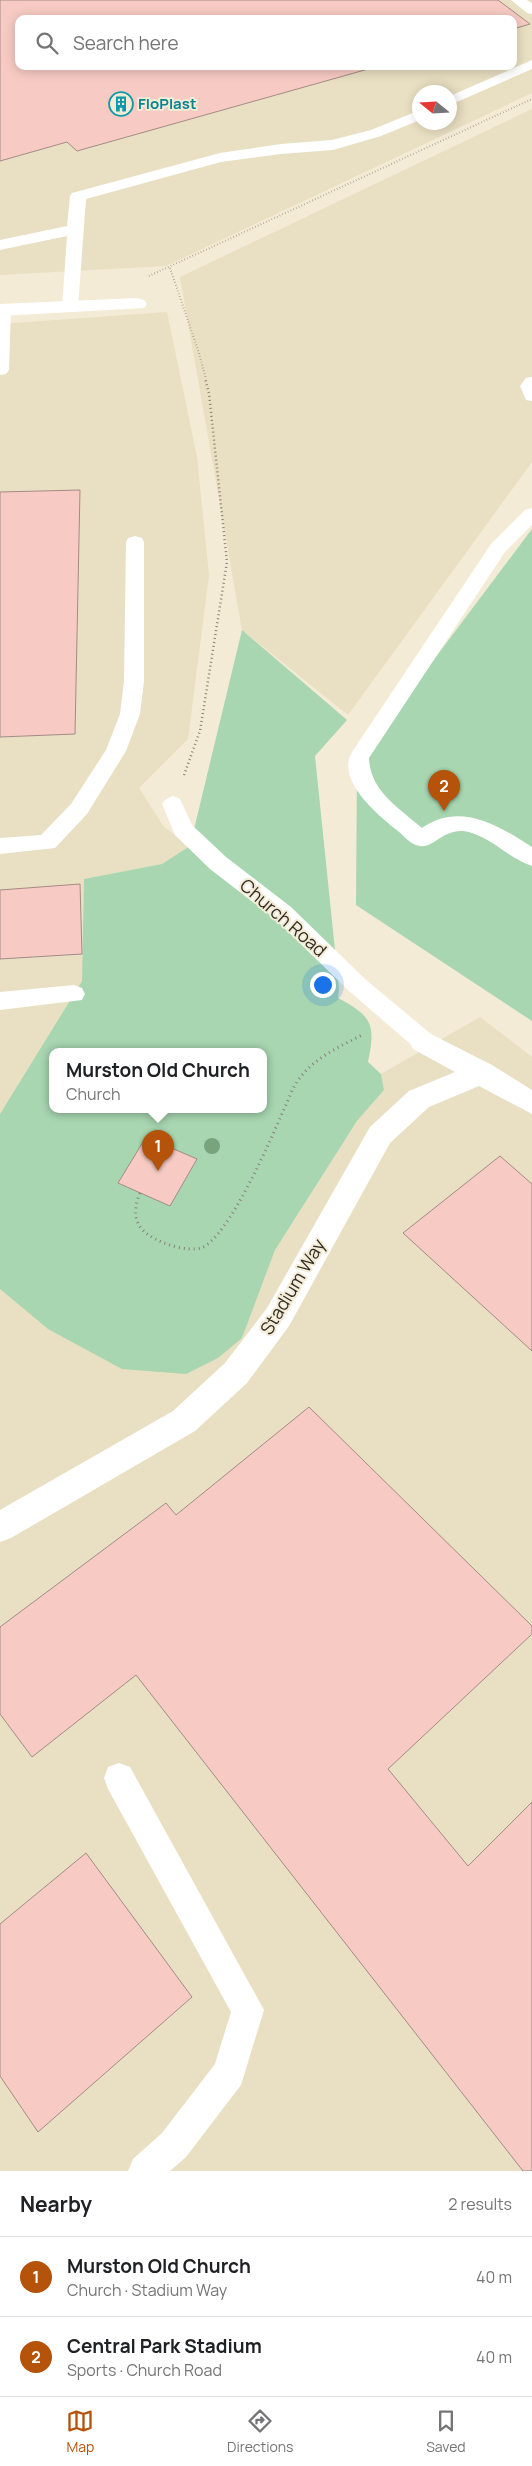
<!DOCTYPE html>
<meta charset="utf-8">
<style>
:root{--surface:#fff;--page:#f6f6f6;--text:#202124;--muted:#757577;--line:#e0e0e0;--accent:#b45309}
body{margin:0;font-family:Manrope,sans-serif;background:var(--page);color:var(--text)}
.compass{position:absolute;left:412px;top:85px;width:45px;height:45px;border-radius:50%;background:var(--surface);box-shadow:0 2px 12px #0003;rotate:288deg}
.you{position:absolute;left:322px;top:984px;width:18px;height:18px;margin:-12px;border:4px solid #fff;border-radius:50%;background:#1a73e8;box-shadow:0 0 0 8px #1a73e833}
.badge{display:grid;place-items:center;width:32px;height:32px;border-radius:50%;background:var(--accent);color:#fff;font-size:16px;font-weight:700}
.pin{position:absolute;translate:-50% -41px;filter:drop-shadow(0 1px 2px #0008)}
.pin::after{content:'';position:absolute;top:26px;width:18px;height:15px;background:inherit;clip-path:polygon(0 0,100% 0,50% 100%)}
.popup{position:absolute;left:49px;top:1048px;width:218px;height:65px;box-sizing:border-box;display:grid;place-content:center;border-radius:10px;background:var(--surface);filter:drop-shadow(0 1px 4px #0005);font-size:16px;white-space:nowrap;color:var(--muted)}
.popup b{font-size:19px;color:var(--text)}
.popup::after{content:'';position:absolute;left:50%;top:100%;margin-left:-10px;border:10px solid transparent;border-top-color:var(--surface)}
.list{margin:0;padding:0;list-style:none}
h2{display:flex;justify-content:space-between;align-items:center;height:65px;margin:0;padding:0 20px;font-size:21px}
h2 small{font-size:16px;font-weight:400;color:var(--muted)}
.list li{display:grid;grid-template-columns:32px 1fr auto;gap:15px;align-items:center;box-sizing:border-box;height:80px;padding:0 20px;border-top:1px solid var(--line)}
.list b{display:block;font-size:19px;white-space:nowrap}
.list p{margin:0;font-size:16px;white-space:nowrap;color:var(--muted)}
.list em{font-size:16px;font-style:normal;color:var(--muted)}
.icon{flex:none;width:28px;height:28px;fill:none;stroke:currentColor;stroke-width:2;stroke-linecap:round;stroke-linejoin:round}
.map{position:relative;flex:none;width:532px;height:2171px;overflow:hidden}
.search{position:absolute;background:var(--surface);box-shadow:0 2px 12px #0003;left:15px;right:15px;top:15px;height:55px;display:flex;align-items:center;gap:12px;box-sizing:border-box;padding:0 18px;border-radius:10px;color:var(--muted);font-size:19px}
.sheet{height:225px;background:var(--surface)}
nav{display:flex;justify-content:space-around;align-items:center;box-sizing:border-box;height:70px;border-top:1px solid var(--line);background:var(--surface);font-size:14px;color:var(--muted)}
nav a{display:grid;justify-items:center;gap:2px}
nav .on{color:var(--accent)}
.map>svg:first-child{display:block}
</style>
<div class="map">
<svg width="532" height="2171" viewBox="0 0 532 2171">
<rect width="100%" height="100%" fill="#f3ebd5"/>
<path fill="#e9dfc2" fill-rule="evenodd" d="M 0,0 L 532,0 L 532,93 L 166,266 L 0,275 ZM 19,19 L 513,19 L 513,66 L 19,66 ZM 420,92 L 450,92 L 450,122 L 420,122 Z
M 532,109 L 532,462 L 348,715 L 242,630 L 180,277 Z
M 167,312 L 197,457 L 209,575 L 188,739 L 139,788 L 164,827 L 190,846 L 163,864 L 84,879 L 82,981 L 0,1114 L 0,324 Z
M 480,1017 L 532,1057 L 532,2171 L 0,2171 L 0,1289 L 48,1329 L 242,1338 L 275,1250 L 357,1121 L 384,1090 L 381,1074 Z"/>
<path fill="#a7d6b0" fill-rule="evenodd" d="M 532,529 L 532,1021 L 356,905 L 357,762 Z
M 242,630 L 347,720 L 315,756 L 339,989 L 338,998 C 372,1016 376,1024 368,1062 L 381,1074 L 384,1090 L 357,1121 L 275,1250 L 242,1338 L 218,1358 L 186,1374 L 122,1369 L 48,1329 L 0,1289 L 0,1114 L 82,981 L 84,879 L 162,864 L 190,846 ZM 53,1052 L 263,1052 L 263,1110 L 53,1110 Z"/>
<path fill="#f7cbc3" stroke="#a38b86" d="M 0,0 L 498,0 L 530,24 L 513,29 L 513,19 L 19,19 L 19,66 L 379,66 L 77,151 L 67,142 L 0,161 Z
M 80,490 L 75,734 L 0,737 L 0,492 Z
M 80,884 L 82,954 L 0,959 L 0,890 Z
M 146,1137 L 197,1159 L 170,1206 L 118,1183 Z
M 500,1156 L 532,1184 L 532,1351 L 403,1233 Z
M 309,1407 L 532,1626 L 532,1634 L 388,1769 L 468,1866 L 532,1802 L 532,2171 L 523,2171 L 136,1675 L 32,1757 L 0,1714 L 0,1627 L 166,1503 L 176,1515 Z
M 86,1853 L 192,1997 L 38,2132 L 0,2076 L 0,1924 Z"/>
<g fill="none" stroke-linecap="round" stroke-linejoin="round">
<path stroke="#888374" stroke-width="2" stroke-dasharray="0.5 2.5" stroke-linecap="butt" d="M 170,268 L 199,353 L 206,379
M 149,276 L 532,99"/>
<path stroke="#888374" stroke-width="2.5" stroke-dasharray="1 3" stroke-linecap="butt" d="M 184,775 L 200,731 L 227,562 L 209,393 L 205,378"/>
<path stroke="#888374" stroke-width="3" stroke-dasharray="1 4" stroke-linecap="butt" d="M 140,1193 C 133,1210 133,1225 150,1236 C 162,1244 187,1252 201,1248 C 228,1239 272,1137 284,1109 C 289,1099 292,1088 299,1079 C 315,1057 341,1046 364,1034"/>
<path fill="#fff" fill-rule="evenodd" d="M 511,0 L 527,0 L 532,3 L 532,14 L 527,13 Z
M 532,60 L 532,69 L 450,105 L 450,96 Z
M 420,110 L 420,120 L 381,136 L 333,150 L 281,154 L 221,162 L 86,199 L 78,308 L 76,312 L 64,312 L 62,308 L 67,236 L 0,250 L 0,240 L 67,226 L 70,196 L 72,193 L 220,153 L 281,144 L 332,140 L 371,130 Z
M 3,305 L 9,306 L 11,310 L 9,370 L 6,374 L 0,375 L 0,306 Z
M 532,377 L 532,401 L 526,400 L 520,386 L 526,378 Z
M 532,508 L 532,525 L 505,552 L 369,758 C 370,791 399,808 422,828 C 460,801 499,826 532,847 L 532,866 C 510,859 494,840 472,833 C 445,824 435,849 420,846 C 411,845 404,836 398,831 C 379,816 335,780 352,752 L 491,544 L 525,510 Z
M 135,536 L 142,538 L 144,542 L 144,681 L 140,714 L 126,751 L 87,814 L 55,848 L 0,854 L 0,838 L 41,835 L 71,804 L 106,750 L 120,714 L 124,681 L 126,542 L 128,538 Z
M 173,796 L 180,799 L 192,825 L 226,857 L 291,907 L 365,979 L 431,1034 L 435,1041 L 431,1048 L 423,1050 L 415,1048 L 349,991 L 275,919 L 210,869 L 175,835 L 162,804 L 166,799 Z
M 74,985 L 82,988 L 85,994 L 82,1000 L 0,1010 L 0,992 Z
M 119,1763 L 130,1767 L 264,2010 L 241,2085 L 186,2157 L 170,2171 L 128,2171 L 133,2159 L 162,2133 L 215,2064 L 231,2012 L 108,1789 L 104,1778 L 108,1767 Z"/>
<path fill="#fff" fill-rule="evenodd" d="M 137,298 L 144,300 L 147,304 L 144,308 L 0,316 L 0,304 Z
M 423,1030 L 492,1065 L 532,1090 L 532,1114 L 479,1086 L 429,1107 L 390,1143 L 289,1326 L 247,1383 L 195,1431 L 11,1538 L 0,1542 L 0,1510 L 173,1411 L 225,1363 L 267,1308 L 370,1127 L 409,1091 L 455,1072 L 413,1049 L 409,1041 L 413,1033 Z"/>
</g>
<circle fill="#79a37c" cx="212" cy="1146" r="8"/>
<defs>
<g id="building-ring" transform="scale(1.25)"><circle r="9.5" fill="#f3ebd5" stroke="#0f9aa8" stroke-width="1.5"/><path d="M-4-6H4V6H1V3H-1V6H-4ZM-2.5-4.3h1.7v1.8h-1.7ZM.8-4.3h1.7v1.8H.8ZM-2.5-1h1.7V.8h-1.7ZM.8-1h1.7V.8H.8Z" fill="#0f9aa8"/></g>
</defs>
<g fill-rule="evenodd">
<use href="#building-ring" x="121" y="104"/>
</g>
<g text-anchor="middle" stroke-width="4" stroke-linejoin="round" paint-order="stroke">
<g font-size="15" font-weight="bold" fill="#0d838f" stroke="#f3ebd5" text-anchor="start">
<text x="138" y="109">FloPlast</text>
</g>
<g font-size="18" fill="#302d25" stroke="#f3ebd5">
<text transform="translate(283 918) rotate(41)" y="6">Church Road</text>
<text transform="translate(293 1287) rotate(-59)" y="6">Stadium Way</text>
</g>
</g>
</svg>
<svg class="compass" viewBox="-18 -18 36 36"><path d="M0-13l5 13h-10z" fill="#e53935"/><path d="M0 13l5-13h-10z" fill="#757577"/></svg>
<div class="you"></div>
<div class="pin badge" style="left:158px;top:1171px">1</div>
<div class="popup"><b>Murston Old Church</b>Church</div>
<div class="pin badge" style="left:444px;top:811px">2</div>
<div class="search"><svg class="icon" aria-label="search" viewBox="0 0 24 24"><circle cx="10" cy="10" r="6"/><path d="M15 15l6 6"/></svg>Search here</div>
</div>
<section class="sheet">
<h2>Nearby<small>2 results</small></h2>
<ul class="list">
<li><span class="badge">1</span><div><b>Murston Old Church</b><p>Church · Stadium Way</p></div><em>40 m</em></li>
<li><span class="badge">2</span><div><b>Central Park Stadium</b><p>Sports · Church Road</p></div><em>40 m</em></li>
</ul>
</section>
<nav>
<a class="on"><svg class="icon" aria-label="map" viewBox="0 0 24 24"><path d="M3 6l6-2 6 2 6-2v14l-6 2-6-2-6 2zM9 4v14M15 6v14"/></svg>Map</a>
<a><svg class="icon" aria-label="directions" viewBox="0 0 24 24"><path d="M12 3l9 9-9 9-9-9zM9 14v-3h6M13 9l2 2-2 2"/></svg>Directions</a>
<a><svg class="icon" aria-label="saved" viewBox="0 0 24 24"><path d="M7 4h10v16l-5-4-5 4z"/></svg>Saved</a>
</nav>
